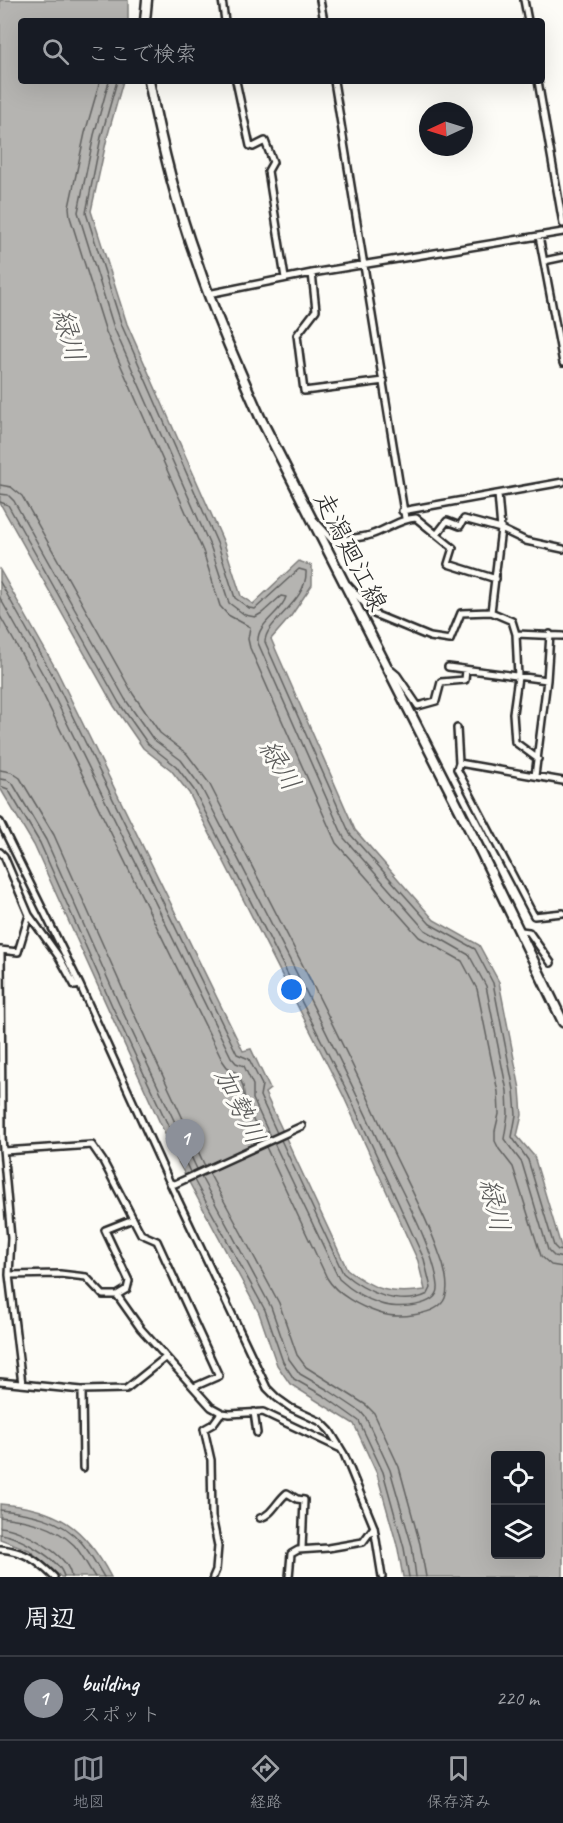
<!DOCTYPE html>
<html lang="ja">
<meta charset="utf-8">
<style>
:root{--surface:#171b24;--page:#242831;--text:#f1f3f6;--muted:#9ea1a6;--line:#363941;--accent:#8c9099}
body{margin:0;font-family:Caveat,"Klee One",sans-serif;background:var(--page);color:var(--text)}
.controls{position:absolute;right:18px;bottom:18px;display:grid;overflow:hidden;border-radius:6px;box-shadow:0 6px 24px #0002}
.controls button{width:54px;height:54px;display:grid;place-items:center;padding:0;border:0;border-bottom:2px solid var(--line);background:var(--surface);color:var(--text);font:30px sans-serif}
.compass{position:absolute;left:419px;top:102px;width:54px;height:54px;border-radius:50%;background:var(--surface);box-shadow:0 6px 24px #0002;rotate:266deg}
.you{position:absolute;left:292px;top:990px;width:21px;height:21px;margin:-15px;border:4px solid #fff;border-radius:50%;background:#1a73e8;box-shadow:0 0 0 9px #1a73e833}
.badge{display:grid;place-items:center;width:39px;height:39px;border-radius:50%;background:var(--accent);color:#fff;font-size:20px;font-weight:700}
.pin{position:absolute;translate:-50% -50px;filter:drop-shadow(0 2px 3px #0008)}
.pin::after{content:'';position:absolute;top:32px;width:21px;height:18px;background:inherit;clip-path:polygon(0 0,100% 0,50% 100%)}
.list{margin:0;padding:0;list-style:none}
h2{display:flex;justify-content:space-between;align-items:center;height:78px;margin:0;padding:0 24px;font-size:26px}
h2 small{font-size:20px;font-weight:400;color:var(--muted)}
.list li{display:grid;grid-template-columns:39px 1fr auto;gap:18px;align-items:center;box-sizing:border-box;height:84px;padding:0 24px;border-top:2px solid var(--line)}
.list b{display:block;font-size:22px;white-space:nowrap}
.list p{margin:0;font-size:20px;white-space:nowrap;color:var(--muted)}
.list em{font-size:20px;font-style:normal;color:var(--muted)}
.icon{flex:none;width:33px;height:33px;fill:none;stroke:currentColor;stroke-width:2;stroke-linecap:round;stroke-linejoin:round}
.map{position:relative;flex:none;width:563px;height:1577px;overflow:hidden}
.search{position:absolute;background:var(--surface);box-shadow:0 6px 24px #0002;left:18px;right:18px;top:18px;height:66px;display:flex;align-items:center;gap:15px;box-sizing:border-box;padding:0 21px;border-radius:6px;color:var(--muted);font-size:22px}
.sheet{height:162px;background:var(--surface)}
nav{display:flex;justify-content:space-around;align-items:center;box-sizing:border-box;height:84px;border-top:2px solid var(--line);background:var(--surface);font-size:16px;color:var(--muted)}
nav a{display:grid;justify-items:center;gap:3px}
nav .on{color:var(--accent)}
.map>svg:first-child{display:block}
</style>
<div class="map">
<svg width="563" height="1577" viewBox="0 0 563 1577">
<rect width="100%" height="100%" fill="#fdfcf7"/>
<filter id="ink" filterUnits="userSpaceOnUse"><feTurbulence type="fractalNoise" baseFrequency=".0167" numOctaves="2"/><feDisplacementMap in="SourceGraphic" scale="12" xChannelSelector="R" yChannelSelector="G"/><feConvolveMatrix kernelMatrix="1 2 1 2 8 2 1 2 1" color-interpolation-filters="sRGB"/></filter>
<g filter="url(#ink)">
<path fill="#b5b4b1" stroke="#7e7d7b" stroke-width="1.5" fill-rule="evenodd" d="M 0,0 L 128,0 L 128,21 L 21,21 L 21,81 L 123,81 L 107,138 L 91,211 L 127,324 L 224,543 L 241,596 L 253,604 L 299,561 L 312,566 L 312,585 L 291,616 L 271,639 L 355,830 L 434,920 L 479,945 L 499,982 L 520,1089 L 522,1115 L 517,1136 L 534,1156 L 563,1253 L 563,1577 L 403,1577 L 398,1549 L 377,1474 L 354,1424 L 290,1384 L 277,1365 L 259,1313 L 175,1156 L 34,845 L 0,788 L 0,570 L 57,671 L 243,1051 L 251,1049 L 270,1089 L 265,1093 L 347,1269 C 373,1290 391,1295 425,1290 L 418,1261 L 343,1095 L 189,793 L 171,770 L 143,748 L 114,706 L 0,503 ZM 496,1456 L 540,1456 L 540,1554 L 496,1554 Z
M 0,1504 C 57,1508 84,1526 111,1577 L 61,1577 L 29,1550 L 0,1539 Z"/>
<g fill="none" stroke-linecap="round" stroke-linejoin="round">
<path stroke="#626261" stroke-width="1.5" d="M 100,81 L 85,133 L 69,207 L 70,217 L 106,332 L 203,551 L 220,606 L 228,615 L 250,627 L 248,639 L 250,648 L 336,843 L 419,937 L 462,961 L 477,989 L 498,1092 L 499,1114 L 495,1131 L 495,1141 L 499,1149 L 513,1167 L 541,1256 L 551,1265 L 563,1267
M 109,81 L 94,135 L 78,212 L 114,328 L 211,548 L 229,603 L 245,615 L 255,617 L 262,613 L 281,596 L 286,597 C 281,614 256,623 258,643 L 344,838 L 425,930 L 469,955 L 486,986 L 507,1091 L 508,1114 L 504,1139 L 522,1163 L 548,1250 L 554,1256 L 563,1258
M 117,81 L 101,137 L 86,213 L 122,326 L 218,545 L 235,598 L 249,608 L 255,609 L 299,569 L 306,571 C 308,602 265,621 265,642 L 350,834 L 430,924 L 475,949 L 493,983 L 514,1090 L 516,1115 L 512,1137 L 528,1160 L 554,1246 L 558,1250 L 563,1251
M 0,485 L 11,487 L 22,496 L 133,694 L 160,733 L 187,754 L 209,783 C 270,902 333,1020 388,1141 C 405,1178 426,1215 439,1253 C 444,1265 450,1286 445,1298 C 438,1316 396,1319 379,1313 C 361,1307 337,1295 327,1278 L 266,1147
M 0,494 L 8,495 L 14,501 L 125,699 L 153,739 L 181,760 L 201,787 C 264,909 328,1031 385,1156 C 402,1193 434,1248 438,1286 C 440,1308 395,1309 381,1304 C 365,1299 351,1290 339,1279 L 274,1143
M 0,502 L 8,505 L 119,703 L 148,744 L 176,766 L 194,790 L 348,1093 L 424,1259 L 431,1288 L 428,1294 C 400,1308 365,1292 343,1273 L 281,1140
M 0,582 L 52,674 L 237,1054 L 249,1059 L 262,1085 L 260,1096 L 277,1133
M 0,598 L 45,678 L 231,1057 L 236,1063 L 244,1066 L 253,1085 L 253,1099 L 270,1136
M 0,616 L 37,682 L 222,1060 L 227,1067 L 238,1074 L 243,1086 L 245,1102 L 262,1140
M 0,770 L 11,772 L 20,778 L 54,835 L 128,1001 L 205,1166
M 0,779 L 7,780 L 13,784 L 46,840 L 119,1004 L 197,1169
M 0,786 L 8,789 L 40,843 L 113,1008 L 190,1172
M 209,1173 L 279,1303 L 297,1355 L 306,1367 L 366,1405 L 374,1413 L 399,1467 L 420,1544 L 426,1577
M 201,1177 L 271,1307 L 289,1359 L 300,1374 L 328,1390 L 361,1412 L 366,1418 L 390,1470 L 412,1546 L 416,1577
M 194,1180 L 265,1310 L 283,1362 L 294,1379 L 324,1396 L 359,1421 L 383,1472 L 404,1548 L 409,1577
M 0,1510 C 29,1513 61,1518 81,1542 C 90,1552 97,1566 104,1577
M 0,1517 C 27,1520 54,1525 74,1545 C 82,1554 88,1567 95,1577
M 0,1527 C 21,1528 70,1555 71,1577
M 0,1534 C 17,1536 61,1559 64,1577"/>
<g stroke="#2b2b2b" stroke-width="10">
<path id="street" d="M 222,0 L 225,21
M 320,0 L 324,21
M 524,0 L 528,21
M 236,81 L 250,146 L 253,147 L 265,141 L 273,162 L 268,171 L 285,278
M 334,81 L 405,518
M 538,81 L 563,224
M 539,236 L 563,363
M 544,261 L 563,257
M 312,273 L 316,310 L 297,335 L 304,391 L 384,381
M 208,294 L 312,273 L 563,232
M 402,511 L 563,482
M 315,521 L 334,542 C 345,539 356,538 367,536 C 384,532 398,519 416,518 L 453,548 L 448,564 L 496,579
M 437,534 L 447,521 L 460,526 L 464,519 L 501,529 L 526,541 L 563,549
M 348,585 L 374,614 L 430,637 L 450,640 L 461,613 L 491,612 L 512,621 L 516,634 L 518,677 L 513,713 L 515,742 L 538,759
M 491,612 L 501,529 L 498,494
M 516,634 L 563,636
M 448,667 L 547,680
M 391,670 L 397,675 L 418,706 L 436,701 L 441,682 L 465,680 L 466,670
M 457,728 L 459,763
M 535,776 L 547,680 L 550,634
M 563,781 L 459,763 L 457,769 L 534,916 L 563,913
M 0,822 L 80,985
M 0,852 L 4,856 L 29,915 L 59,957 L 75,986 L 80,985 L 170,1183 L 175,1184 L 302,1126
M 521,931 L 529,932 L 551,963
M 0,950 L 18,952 L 29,915
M 1,950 L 2,1138 L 11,1238 L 9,1275 L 22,1384
M 4,1151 L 92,1145 L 103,1161 L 141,1234 L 157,1241 L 219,1376 L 194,1387
M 170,1183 L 267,1388 L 277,1398 L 291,1408 L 321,1422 L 330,1431 L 344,1454 L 374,1527 L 382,1577
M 9,1275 L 60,1274 L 86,1277 L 103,1295 L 117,1295 L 141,1329 L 211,1407 L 222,1413 L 230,1414 L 263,1412 L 339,1448
M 117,1295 L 127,1289 L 129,1281 L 105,1230 L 133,1219
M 0,1382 L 82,1390 L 126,1389 L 166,1357
M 82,1390 L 83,1468
M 254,1412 L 257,1433
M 260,1518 C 272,1515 277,1501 287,1493 L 297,1499 L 304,1500 L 302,1549
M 0,1549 C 24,1551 37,1560 54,1577
M 213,1577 L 216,1570 L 218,1546 L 212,1517 L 211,1460 L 204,1429 L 213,1424 L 221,1413
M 289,1577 L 291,1554 L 298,1550 L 328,1548 L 363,1542 L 374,1527"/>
</g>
<g stroke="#2b2b2b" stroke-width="13">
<path id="secondary" d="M 145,21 L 147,0
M 149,81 C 161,142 175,201 196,259 C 214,313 237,365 260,417 L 481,852 L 563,1022"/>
</g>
<use href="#street" stroke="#fdfcf7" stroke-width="5"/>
<use href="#secondary" stroke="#fdfcf7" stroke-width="8"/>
</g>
</g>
<g text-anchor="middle" stroke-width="6" stroke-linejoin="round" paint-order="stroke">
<g font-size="26" fill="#2b2b2b" stroke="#fdfcf7">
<text transform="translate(351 551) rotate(63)" y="9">走潟廻江線</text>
</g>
<g font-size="27" font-style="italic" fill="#5b5b5a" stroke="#fdfcf7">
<text transform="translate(69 335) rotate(74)" y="9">緑川</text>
<text transform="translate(280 765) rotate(59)" y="9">緑川</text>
<text transform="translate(240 1106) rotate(64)" y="9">加勢川</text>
<text transform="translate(495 1205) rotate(77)" y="9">緑川</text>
</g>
</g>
</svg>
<div class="controls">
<button><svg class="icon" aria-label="locate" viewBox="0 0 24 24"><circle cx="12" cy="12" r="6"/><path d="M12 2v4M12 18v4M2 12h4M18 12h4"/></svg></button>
<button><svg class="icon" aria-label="layers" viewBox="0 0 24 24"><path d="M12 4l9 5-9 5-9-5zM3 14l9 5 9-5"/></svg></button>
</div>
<svg class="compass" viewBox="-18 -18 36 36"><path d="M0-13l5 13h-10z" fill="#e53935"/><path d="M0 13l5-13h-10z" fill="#9ea1a6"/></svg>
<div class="you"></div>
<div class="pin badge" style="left:185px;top:1169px">1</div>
<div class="search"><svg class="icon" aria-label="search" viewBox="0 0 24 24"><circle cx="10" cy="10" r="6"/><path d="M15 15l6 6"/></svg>ここで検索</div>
</div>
<section class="sheet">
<h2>周辺<small></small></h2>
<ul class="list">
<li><span class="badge">1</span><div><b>building</b><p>スポット</p></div><em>220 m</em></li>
</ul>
</section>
<nav>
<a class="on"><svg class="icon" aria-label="map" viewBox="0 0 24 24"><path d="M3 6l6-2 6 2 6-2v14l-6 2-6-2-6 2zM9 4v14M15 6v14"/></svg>地図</a>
<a><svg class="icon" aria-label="directions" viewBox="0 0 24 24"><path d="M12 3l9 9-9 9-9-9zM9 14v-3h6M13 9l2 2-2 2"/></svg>経路</a>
<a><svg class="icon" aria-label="saved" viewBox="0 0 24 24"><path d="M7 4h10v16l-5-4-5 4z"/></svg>保存済み</a>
</nav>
